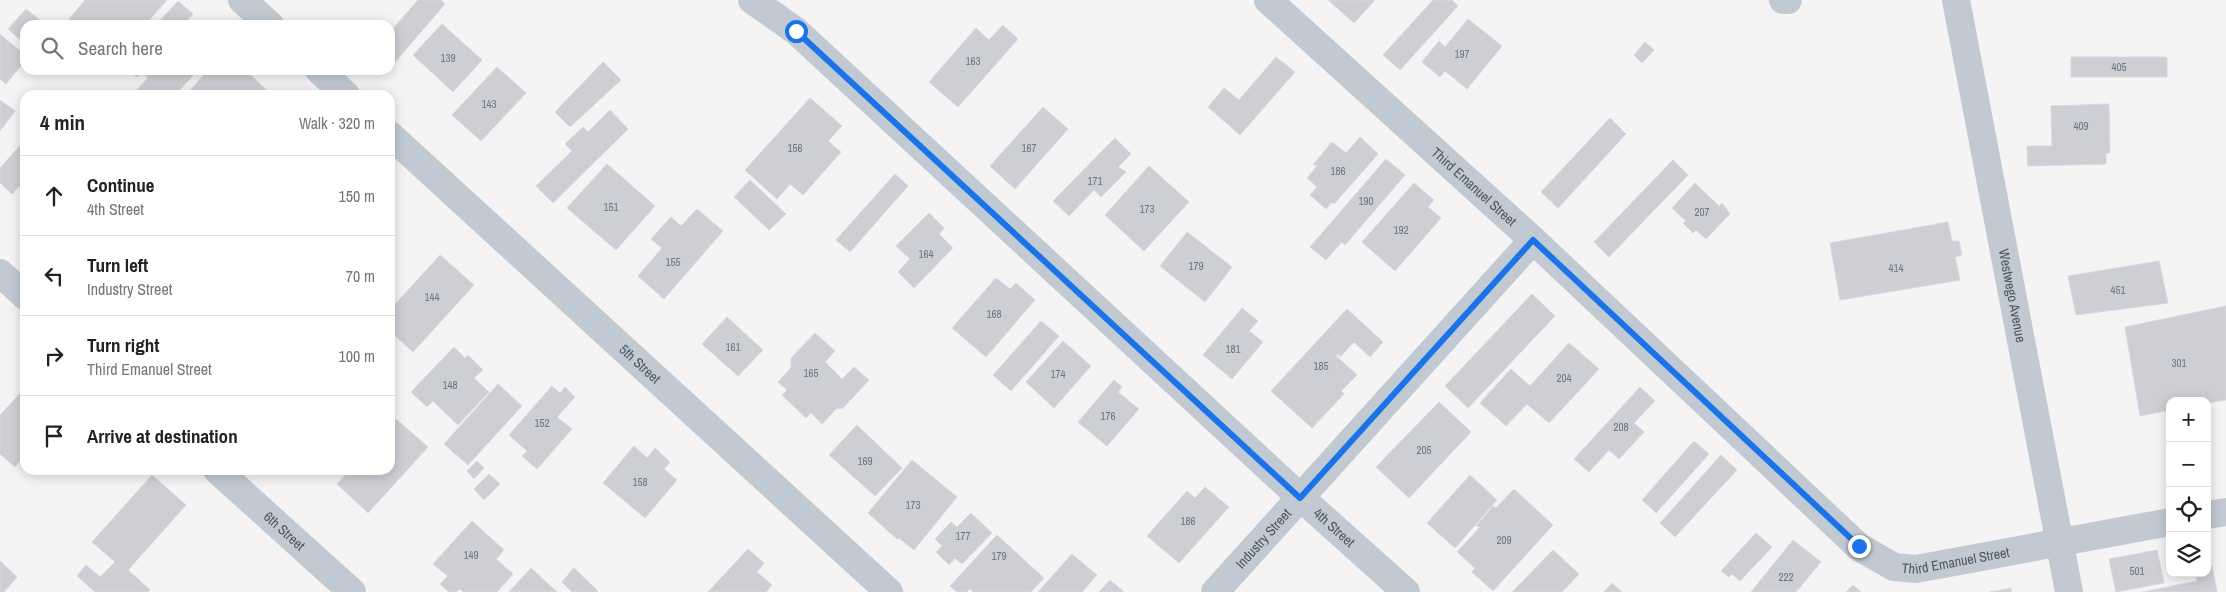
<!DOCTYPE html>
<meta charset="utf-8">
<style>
:root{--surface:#fff;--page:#f6f6f6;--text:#222;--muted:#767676;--line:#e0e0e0}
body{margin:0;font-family:"Archivo Narrow",sans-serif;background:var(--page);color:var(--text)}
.controls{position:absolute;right:15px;bottom:15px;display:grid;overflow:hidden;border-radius:10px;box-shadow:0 2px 12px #0003}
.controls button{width:45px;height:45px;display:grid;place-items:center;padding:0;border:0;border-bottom:1px solid var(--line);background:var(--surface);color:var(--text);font:25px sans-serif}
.stop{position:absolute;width:15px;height:15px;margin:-11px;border:4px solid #1a73e8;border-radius:50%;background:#fff}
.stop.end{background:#1a73e8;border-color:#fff;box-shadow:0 1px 5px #0008}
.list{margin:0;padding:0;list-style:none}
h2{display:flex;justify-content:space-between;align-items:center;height:65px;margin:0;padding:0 20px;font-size:21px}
h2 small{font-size:16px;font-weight:400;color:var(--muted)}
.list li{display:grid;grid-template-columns:32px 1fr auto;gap:15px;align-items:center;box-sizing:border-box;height:80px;padding:0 20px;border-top:1px solid var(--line)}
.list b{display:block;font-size:19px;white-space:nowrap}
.list p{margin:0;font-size:16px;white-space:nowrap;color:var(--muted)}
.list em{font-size:16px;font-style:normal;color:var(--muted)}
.icon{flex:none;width:28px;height:28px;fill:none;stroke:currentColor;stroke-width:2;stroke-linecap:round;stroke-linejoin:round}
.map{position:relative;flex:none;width:2226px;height:592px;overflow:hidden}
.search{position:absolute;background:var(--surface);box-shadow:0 2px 12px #0003;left:20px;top:20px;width:375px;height:55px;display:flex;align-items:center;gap:12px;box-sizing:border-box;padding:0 18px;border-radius:15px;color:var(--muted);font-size:19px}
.panel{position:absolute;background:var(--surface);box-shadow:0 2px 12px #0003;left:20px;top:90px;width:375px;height:385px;border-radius:15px}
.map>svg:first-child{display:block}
</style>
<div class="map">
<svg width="2226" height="592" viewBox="0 0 2226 592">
<rect width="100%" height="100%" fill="#f5f3f3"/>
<path fill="#cdcfd5" stroke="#d7d9de" d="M 85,0 L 167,0 L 145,25 L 75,25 L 69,19 Z
M 418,0 L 441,0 L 445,4 L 395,62 L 390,58 L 390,32 Z
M 1328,0 L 1375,0 L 1354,23 Z
M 1433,0 L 1452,0 L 1458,6 L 1400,70 L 1383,55 Z
M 178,1 L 193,14 L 183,25 L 156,25 Z
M 26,9 L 46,25 L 25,25 L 25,44 L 8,29 Z
M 1468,19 L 1502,46 L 1467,89 L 1445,71 L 1440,77 L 1422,62 L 1439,41 L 1445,47 Z
M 442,24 L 482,60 L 453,92 L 413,55 Z
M 1003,25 L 1018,39 L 958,107 L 929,82 L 976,28 L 989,40 Z
M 0,34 L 25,55 L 25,61 L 6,84 L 0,79 Z
M 1645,42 L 1654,50 L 1642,63 L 1634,55 Z
M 1276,57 L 1295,72 L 1240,135 L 1208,107 L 1224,88 L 1239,100 Z
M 2071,57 L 2167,57 L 2167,77 L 2071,77 Z
M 603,62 L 621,80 L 570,127 L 555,112 Z
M 497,67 L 526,93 L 481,141 L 452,115 Z
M 129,70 L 198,70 L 175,95 L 132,95 L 148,78 L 142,72 L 137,77 Z
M 208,70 L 230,72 L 245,70 L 268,91 L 265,95 L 186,95 Z
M 810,98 L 842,126 L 828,141 L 841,152 L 803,195 L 790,184 L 777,199 L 745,170 Z
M 0,100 L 15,111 L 0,131 Z
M 2109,104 L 2110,153 L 2106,153 L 2106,164 L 2028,166 L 2027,146 L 2052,146 L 2051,106 Z
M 1043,107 L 1068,129 L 1015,189 L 990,166 Z
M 610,110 L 628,129 L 553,203 L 536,186 L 572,151 L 565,144 L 583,127 L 588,132 Z
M 1610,118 L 1626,134 L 1558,208 L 1541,192 Z
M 1360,137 L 1378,154 L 1334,204 L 1332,202 L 1326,209 L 1310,195 L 1317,187 L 1307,178 L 1318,165 L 1313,165 L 1332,142 L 1346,153 Z
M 1115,138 L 1131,154 L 1118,167 L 1126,172 L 1101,197 L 1094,190 L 1069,216 L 1053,201 Z
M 25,140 L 25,192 L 19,186 L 12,194 L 0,183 L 0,168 Z
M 1386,159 L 1405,175 L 1345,245 L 1342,242 L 1326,260 L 1310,247 Z
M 1673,160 L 1688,175 L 1609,257 L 1594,242 Z
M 607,164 L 655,206 L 616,250 L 567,208 Z
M 1149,166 L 1189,202 L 1144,251 L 1105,215 Z
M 895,174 L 908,186 L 850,252 L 836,240 Z
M 750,180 L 786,214 L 769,230 L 734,197 Z
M 1414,183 L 1434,200 L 1428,207 L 1441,218 L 1395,271 L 1362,242 Z
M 1695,183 L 1719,206 L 1722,203 L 1730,214 L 1706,239 L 1696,230 L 1693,233 L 1683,223 L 1686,221 L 1672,208 Z
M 697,209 L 723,231 L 664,299 L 638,276 L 662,248 L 651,239 L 671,217 L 681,226 Z
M 929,213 L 944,228 L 939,234 L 953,248 L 914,288 L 898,272 L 910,259 L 896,246 Z
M 1948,222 L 1952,241 L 1959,241 L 1962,255 L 1955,257 L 1960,280 L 1840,300 L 1830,243 Z
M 1187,232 L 1232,267 L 1205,302 L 1160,266 Z
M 440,255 L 474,285 L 413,352 L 390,331 L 390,310 Z
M 2159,261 L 2168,303 L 2076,315 L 2068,276 Z
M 996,278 L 1010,289 L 1016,283 L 1035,300 L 986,357 L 952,328 Z
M 1532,294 L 1555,316 L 1468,408 L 1445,386 Z
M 2226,306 L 2226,400 L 2207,403 L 2207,401 L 2170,401 L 2170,410 L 2140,416 L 2125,327 Z
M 1242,308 L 1258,321 L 1249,331 L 1263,342 L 1232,379 L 1203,355 Z
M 1347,309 L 1383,342 L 1370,357 L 1354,342 L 1340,357 L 1339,354 L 1336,356 L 1357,375 L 1341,391 L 1344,394 L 1312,428 L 1271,391 Z
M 727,317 L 763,350 L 738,376 L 702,344 Z
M 1041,321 L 1059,336 L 1011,391 L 993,375 Z
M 815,333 L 835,351 L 825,362 L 842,379 L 854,367 L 869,380 L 843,408 L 836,409 L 822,424 L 811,413 L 806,418 L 782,395 L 787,390 L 778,382 L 791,368 L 791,358 Z
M 1063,341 L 1091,366 L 1054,408 L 1026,382 Z
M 1569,343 L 1599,369 L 1549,423 L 1527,404 L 1506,426 L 1480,403 L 1511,369 L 1530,386 Z
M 454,347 L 465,358 L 468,355 L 483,370 L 474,378 L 489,392 L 458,425 L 433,401 L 427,407 L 411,392 Z
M 1114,380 L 1122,387 L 1118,392 L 1139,409 L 1107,446 L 1078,422 Z
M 498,384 L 522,406 L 468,465 L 444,444 Z
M 552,386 L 560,393 L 565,387 L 575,397 L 557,417 L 572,429 L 537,469 L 522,456 L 527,451 L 509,435 Z
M 1640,387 L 1655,401 L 1634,423 L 1644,432 L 1619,459 L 1609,450 L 1589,472 L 1574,459 Z
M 25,388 L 25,455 L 15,467 L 0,454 L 0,415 Z
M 1439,402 L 1471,432 L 1409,498 L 1376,467 Z
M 396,419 L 428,447 L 368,513 L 337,484 L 350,470 L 390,470 L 390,425 Z
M 857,425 L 902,468 L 875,496 L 829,455 Z
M 1694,441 L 1709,454 L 1656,513 L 1642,500 Z
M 634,446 L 647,458 L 655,448 L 670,462 L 664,469 L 677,480 L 645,518 L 603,483 Z
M 1721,455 L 1737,470 L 1675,537 L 1660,523 Z
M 912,460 L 957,497 L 914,550 L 899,538 L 897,539 L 868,513 Z
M 477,461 L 484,468 L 474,479 L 467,471 Z
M 489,474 L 500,484 L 484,500 L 474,489 Z
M 152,475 L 186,505 L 128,570 L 150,590 L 148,592 L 95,592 L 77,576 L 86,565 L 100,577 L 115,562 L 92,542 Z
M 1470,475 L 1497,500 L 1455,548 L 1427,523 Z
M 1205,487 L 1229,507 L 1179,563 L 1147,536 L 1187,491 L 1195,498 Z
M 1514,489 L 1553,525 L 1493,591 L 1472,572 L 1475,568 L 1457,552 L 1480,527 L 1476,526 L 1493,506 L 1496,508 Z
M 971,513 L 992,533 L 962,564 L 955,558 L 949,565 L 936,552 L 942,546 L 935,539 L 951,522 L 957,527 Z
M 472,521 L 504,550 L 496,559 L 513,574 L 497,592 L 463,592 L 460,589 L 456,592 L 449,592 L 440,584 L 448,576 L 433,564 Z
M 1756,533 L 1772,547 L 1740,581 L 1732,574 L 1729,577 L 1721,571 Z
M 997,535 L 1044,578 L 1031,592 L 973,592 L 970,589 L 967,592 L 957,592 L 950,586 Z
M 1793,540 L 1821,562 L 1796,592 L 1751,592 Z
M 748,549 L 764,563 L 757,572 L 772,585 L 766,592 L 708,592 Z
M 1553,550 L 1579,574 L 1562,592 L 1512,592 Z
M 2157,550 L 2164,583 L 2116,592 L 2109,559 Z
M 1072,554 L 1097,575 L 1082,592 L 1038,592 Z
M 0,561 L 17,577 L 4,592 L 0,592 Z
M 2212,566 L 2217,592 L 2143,592 L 2197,581 L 2196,573 L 2207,573 L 2207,567 Z
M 531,568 L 557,592 L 509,592 Z
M 574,568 L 598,591 L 597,592 L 572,592 L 562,582 Z
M 1110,580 L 1124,592 L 1099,592 Z
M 1612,583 L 1622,592 L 1604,592 Z
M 1853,585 L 1861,592 L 1846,592 Z
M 2011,588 L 2011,592 L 1990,592 Z"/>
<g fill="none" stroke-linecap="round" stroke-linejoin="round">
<g stroke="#c1cad2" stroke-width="28">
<path d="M 242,0 L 270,25"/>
<path id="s1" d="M 752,0 L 796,31 L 1300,497 L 1406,592"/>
<path id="s2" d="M 1268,0 L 1533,240 L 1859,547 L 1894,567 L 1916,569 L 2170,522"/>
<path d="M 1783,0 L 1788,0"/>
<path id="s3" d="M 1956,0 L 2069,592"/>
<path d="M 319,70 L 346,95"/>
<path id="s4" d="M 390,135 L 889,592"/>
<path d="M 0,273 L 25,296"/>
<path id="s5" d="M 217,470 L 352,592"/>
<path d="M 2207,515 L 2226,512"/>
<path id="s6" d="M 1215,592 L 1533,240"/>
</g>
</g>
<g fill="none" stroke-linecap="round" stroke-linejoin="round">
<path stroke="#1a73e8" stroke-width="6" d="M 796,31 L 1300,498 L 1533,240 L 1859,546"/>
</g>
<g text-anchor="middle" stroke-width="4" stroke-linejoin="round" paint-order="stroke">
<g font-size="11" fill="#6b747e">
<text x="1462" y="58">197</text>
<text x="448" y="62">139</text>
<text x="973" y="65">163</text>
<text x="2119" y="71">405</text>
<text x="489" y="108">143</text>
<text x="2081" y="130">409</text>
<text x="795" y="152">156</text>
<text x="1029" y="152">167</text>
<text x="1338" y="175">186</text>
<text x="1095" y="185">171</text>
<text x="1366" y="205">190</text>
<text x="611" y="211">151</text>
<text x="1147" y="213">173</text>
<text x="1702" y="216">207</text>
<text x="1401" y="234">192</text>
<text x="926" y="258">164</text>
<text x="673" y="266">155</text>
<text x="1196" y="270">179</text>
<text x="1896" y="272">414</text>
<text x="2118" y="294">451</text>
<text x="432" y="301">144</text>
<text x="994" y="318">168</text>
<text x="733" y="351">161</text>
<text x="1233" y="353">181</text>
<text x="2179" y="367">301</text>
<text x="1321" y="370">185</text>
<text x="811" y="377">165</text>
<text x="1058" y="378">174</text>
<text x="1564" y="382">204</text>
<text x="450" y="389">148</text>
<text x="1108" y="420">176</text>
<text x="542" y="427">152</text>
<text x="1621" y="431">208</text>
<text x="1424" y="454">205</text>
<text x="865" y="465">169</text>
<text x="640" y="486">158</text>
<text x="913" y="509">173</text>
<text x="1188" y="525">186</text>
<text x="963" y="540">177</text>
<text x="1504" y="544">209</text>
<text x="471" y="559">149</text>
<text x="999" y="560">179</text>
<text x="2137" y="575">501</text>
<text x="1786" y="581">222</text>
</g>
<g font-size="14" fill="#4a5661" stroke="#fff">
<text dy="5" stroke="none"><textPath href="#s2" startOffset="278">Third Emanuel Street</textPath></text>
<text dy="5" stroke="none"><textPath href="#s3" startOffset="301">Westwego Avenue</textPath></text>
<text dy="5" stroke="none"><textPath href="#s4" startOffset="339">5th Street</textPath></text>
<text dy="5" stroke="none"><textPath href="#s1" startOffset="786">4th Street</textPath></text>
<text dy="5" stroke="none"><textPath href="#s5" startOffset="91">6th Street</textPath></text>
<text dy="5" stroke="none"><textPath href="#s6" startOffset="72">Industry Street</textPath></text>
<text dy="5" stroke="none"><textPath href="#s2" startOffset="908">Third Emanuel Street</textPath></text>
</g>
</g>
</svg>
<div class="controls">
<button>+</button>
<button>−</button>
<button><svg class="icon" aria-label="locate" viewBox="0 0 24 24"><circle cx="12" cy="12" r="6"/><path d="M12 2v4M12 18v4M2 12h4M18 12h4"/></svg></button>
<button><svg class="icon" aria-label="layers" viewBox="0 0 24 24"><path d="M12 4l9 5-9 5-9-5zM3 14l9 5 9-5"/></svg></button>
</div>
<div class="stop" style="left:796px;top:31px"></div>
<div class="stop end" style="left:1859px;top:546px"></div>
<div class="search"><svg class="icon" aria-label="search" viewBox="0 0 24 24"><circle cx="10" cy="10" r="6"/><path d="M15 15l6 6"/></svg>Search here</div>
<section class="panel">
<h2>4 min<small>Walk · 320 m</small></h2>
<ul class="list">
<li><svg class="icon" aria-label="ahead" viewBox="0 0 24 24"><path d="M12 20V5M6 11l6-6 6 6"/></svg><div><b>Continue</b><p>4th Street</p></div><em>150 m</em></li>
<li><svg class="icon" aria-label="left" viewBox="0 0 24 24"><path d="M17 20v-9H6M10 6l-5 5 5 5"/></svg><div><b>Turn left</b><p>Industry Street</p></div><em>70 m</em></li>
<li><svg class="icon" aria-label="right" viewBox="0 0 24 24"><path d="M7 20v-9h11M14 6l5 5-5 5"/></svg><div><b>Turn right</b><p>Third Emanuel Street</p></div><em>100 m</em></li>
<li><svg class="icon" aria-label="arrive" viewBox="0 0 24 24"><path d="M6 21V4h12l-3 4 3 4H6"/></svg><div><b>Arrive at destination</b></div></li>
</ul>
</section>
</div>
